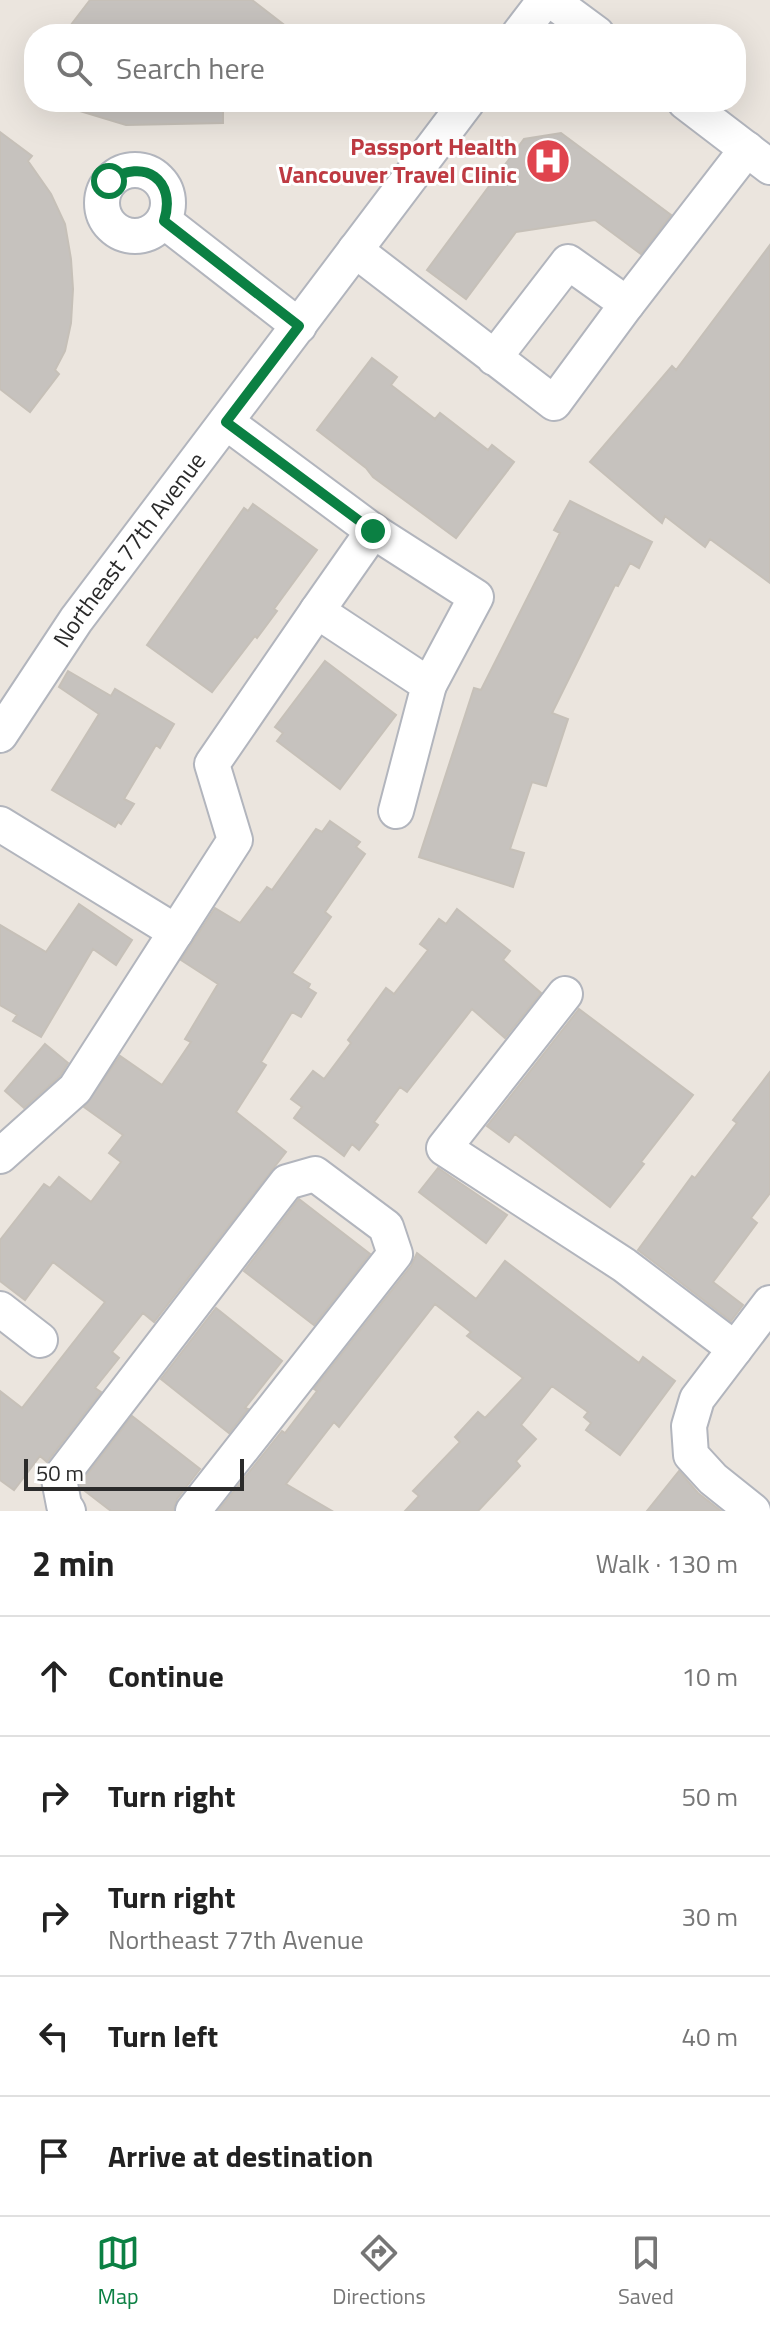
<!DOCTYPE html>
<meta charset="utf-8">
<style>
:root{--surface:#fff;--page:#f2f2f2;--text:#222;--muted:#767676;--line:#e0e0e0;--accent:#0b8043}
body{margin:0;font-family:"Titillium Web",sans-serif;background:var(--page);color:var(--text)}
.scale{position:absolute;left:24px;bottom:20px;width:220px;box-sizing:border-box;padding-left:8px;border:4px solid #2b2b2b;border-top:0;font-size:22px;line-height:28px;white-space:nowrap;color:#2b2b2b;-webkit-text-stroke:6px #fff;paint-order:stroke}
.stop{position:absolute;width:24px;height:24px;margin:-18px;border:6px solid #0b8043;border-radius:50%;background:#fff}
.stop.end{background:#0b8043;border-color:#fff;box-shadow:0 2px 8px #0008}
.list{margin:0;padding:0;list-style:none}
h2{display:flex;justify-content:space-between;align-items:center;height:104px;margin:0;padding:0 32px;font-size:34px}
h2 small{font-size:26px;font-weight:400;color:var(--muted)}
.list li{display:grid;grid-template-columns:52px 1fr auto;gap:24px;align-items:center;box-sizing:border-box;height:120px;padding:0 32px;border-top:2px solid var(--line)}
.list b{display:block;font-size:30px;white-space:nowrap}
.list p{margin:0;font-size:26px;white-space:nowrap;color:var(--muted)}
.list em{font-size:26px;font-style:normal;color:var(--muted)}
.icon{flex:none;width:44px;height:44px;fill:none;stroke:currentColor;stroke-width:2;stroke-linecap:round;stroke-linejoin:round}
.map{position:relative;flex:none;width:770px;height:1511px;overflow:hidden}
.search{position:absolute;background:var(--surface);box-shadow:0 8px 32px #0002;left:24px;right:24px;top:24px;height:88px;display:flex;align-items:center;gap:20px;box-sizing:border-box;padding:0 28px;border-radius:32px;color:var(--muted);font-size:30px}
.sheet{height:704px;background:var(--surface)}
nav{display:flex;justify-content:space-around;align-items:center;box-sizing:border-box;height:112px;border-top:2px solid var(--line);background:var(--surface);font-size:22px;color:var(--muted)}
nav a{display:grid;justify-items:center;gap:4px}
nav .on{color:var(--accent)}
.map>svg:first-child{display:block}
</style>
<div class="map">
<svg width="770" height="1511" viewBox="0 0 770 1511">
<rect width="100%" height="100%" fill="#ebe5de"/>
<path fill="#c6c2be" stroke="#c6c0b8" stroke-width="2" d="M 90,0 L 252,0 L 296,34 L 64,34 Z
M 71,102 L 223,102 L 223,123 L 126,125 L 70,108 Z
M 0,132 L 32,156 L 28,161 L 51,194 L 65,224 L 71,259 L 73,289 L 71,323 L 65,351 L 55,370 L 59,374 L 30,412 L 0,389 Z
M 561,133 L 671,215 L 641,254 L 595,220 L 516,232 L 466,299 L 427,270 L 524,139 Z
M 770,245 L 770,583 L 710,539 L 705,547 L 665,516 L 662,523 L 590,462 L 672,366 L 676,370 Z
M 372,358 L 397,377 L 391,385 L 435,419 L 440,413 L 488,450 L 492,445 L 514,462 L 456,538 L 373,477 L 366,468 L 317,430 Z
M 570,501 L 652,542 L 639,568 L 630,563 L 618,586 L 615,585 L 552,713 L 568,719 L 546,786 L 532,782 L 510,849 L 524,853 L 513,887 L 419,857 L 474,688 L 481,690 L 560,533 L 554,530 Z
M 253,504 L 317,550 L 274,609 L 277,611 L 257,638 L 255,636 L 212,692 L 147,645 L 244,508 L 248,511 Z
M 325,661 L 396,715 L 340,789 L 277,741 L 283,733 L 275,727 Z
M 68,671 L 111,696 L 115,689 L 174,724 L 160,748 L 156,745 L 124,799 L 134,804 L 121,824 L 118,822 L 115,827 L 52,790 L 99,714 L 59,687 Z
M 330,821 L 360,842 L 356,847 L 365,854 L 325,912 L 331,917 L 292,973 L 310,984 L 308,988 L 316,993 L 301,1017 L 292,1012 L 261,1062 L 266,1065 L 236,1112 L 286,1152 L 154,1322 L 143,1313 L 112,1352 L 119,1358 L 95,1388 L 101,1392 L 47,1462 L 40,1456 L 14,1490 L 0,1480 L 0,1391 L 22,1408 L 105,1302 L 53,1262 L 25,1300 L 0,1281 L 0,1240 L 44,1184 L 50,1188 L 59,1177 L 91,1202 L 121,1162 L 109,1153 L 123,1135 L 84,1107 L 120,1056 L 162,1085 L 191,1042 L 185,1039 L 218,984 L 181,960 L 215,908 L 240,923 L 267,887 L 272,890 L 316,829 L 322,832 Z
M 79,904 L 132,940 L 116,965 L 93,949 L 41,1037 L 13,1021 L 17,1015 L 0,1005 L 0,925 L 46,952 Z
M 457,909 L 510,951 L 503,960 L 541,993 L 505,1038 L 472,1009 L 407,1092 L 400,1087 L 374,1122 L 378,1125 L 359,1150 L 352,1144 L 344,1156 L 294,1118 L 302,1107 L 291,1099 L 313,1071 L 324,1079 L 351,1043 L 348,1040 L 386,988 L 394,994 L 428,950 L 420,944 L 439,919 L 446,924 Z
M 579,1009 L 693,1095 L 641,1162 L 644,1164 L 610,1207 L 515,1134 L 509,1142 L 487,1126 Z
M 45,1044 L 68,1063 L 60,1076 L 24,1108 L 5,1091 Z
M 770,1072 L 770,1193 L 751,1218 L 757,1223 L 713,1282 L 743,1305 L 731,1321 L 638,1250 L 692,1176 L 695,1178 L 737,1123 L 733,1120 Z
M 438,1168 L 507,1215 L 486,1243 L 419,1192 Z
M 299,1199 L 370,1254 L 314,1325 L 244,1271 Z
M 417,1253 L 476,1299 L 505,1261 L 639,1363 L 643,1357 L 675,1381 L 620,1455 L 586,1430 L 591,1423 L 584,1417 L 588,1412 L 552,1386 L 521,1425 L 536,1439 L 516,1461 L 520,1466 L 478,1511 L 405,1511 L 419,1496 L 413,1491 L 460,1442 L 455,1437 L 478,1412 L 485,1418 L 523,1378 L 467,1336 L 471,1332 L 435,1304 L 339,1427 L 334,1422 L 286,1484 L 332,1511 L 218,1511 L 282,1431 L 285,1433 L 317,1391 L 314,1389 L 411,1266 Z
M 216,1308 L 282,1361 L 245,1408 L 248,1409 L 229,1433 L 161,1379 Z
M 132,1416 L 200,1469 L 177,1499 L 173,1511 L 111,1511 L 81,1488 L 80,1484 Z
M 679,1471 L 698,1493 L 721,1511 L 647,1511 Z"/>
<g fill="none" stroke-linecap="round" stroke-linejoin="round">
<g stroke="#b2b5bd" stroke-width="38">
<g id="minor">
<path d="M 551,0 L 597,34"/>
<path d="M 519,34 L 545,0"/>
<path d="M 685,102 L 770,167"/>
<circle cx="135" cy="203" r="33"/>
<path d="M 164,221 L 299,326"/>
<path d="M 355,250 L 554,403 L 627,304 L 568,262 L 494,358"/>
<path d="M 627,304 L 747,149"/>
<path d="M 226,422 L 373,531"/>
<path d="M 317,611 L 373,531 L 476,597 L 429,685"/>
<path id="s1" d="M 0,735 L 76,620 L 467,102"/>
<path d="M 0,824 L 176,932"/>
<path d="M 565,994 L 444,1148 L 624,1265 L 735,1349"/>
<path d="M 0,1156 L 75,1089 L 235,840 L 212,764 L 317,611 L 429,685 L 396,811"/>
<path d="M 0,1309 L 40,1340"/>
<path d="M 68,1511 L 64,1505 L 59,1479 L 287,1182 L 315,1174 L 386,1227 L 395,1254 L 193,1511"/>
<path d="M 753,1511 L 713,1479 L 691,1455 L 689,1426 L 697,1399 L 770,1303"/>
</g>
</g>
<use href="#minor" stroke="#fff" stroke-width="34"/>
</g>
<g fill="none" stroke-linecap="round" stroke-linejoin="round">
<path stroke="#0b8043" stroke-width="10" d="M 109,181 C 144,157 177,180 164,221 L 299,326 L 226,422 L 373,531"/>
</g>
<defs>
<g id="hospital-disc" transform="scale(2.3)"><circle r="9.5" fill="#e0444e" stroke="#fff"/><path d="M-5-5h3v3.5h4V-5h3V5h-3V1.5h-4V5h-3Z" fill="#fff"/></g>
</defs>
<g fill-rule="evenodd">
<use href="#hospital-disc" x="548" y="161"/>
</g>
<g text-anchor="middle" stroke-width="6" stroke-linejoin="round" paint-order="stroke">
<g font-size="24" font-weight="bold" fill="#be3a42" stroke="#fff" text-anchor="end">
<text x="517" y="155">Passport Health<tspan x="517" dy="28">Vancouver Travel Clinic</tspan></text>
</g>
<g font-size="24" fill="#2b2b2b" stroke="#fff">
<text dy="8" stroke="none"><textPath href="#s1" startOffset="226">Northeast 77th Avenue</textPath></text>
</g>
</g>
</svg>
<div class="scale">50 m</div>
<div class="stop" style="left:109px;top:181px"></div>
<div class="stop end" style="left:373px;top:531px"></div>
<div class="search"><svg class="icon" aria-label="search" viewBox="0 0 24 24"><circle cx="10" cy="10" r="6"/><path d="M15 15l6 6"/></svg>Search here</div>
</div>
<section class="sheet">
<h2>2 min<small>Walk · 130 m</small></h2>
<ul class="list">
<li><svg class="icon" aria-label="ahead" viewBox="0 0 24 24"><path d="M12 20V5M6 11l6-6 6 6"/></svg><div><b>Continue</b></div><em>10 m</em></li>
<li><svg class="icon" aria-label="right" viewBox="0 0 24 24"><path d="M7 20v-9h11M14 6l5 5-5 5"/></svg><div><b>Turn right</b></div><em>50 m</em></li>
<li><svg class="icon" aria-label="right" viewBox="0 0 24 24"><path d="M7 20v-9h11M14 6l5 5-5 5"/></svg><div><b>Turn right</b><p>Northeast 77th Avenue</p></div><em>30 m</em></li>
<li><svg class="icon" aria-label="left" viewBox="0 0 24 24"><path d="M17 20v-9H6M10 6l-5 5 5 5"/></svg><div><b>Turn left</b></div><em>40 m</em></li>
<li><svg class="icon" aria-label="arrive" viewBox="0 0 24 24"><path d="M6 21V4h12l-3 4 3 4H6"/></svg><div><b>Arrive at destination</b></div></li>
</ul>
</section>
<nav>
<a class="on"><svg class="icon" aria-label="map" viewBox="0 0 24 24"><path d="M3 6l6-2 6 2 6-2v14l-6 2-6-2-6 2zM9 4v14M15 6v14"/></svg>Map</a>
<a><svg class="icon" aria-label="directions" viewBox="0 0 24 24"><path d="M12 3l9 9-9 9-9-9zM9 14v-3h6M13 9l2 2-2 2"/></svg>Directions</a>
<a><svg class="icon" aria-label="saved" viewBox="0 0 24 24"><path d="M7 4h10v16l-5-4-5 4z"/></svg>Saved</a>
</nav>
